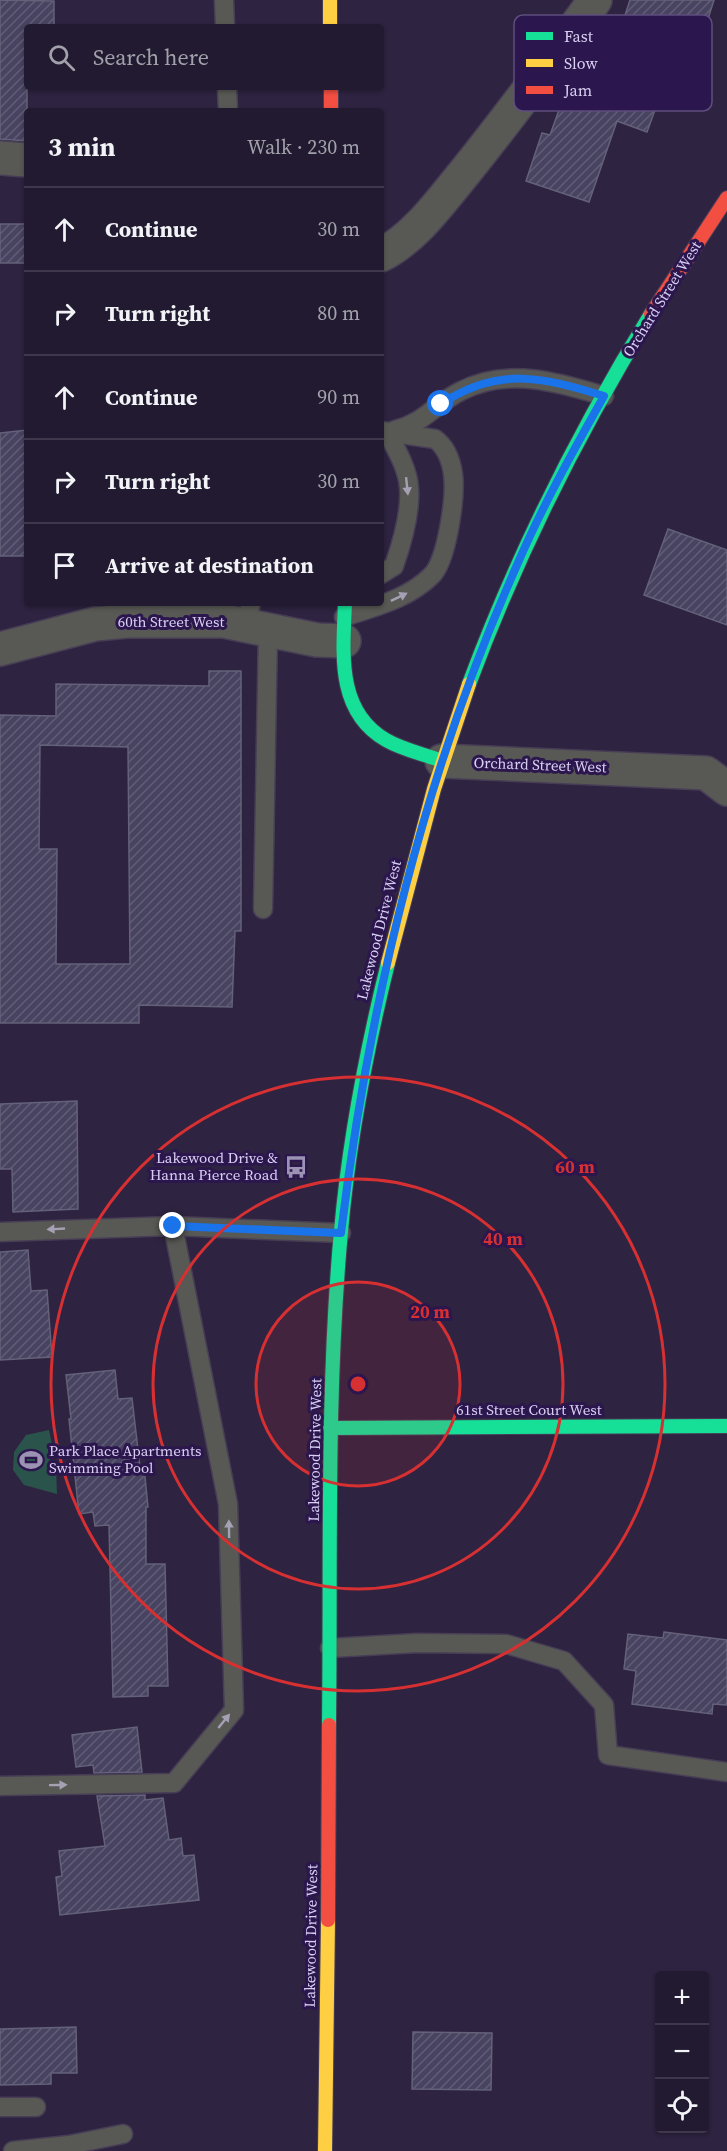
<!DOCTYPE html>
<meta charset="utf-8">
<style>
:root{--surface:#221a30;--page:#2e273c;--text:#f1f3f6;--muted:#a2a1ab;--line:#3f384c}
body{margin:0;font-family:"Source Serif 4",serif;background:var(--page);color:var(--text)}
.controls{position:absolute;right:18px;bottom:18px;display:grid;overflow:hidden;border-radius:6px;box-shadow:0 2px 4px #0004}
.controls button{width:54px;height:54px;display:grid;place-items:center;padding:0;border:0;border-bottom:2px solid var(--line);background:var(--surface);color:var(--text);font:30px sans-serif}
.stop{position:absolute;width:18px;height:18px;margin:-14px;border:4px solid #1a73e8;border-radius:50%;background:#fff}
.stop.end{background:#1a73e8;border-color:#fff;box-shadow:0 2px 6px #0008}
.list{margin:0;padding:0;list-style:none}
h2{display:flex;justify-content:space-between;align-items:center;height:78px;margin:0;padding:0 24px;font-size:26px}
h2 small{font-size:20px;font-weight:400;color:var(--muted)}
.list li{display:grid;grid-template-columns:39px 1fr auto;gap:18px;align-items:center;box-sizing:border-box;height:84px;padding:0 24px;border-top:2px solid var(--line)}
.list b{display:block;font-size:22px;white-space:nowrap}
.list em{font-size:20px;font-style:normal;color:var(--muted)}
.icon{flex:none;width:33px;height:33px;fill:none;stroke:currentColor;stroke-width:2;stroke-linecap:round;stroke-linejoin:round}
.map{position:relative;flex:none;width:727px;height:2151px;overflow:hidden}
.search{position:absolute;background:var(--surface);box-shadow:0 2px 4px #0004;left:24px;top:24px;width:360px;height:66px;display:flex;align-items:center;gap:15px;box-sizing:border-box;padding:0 21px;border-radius:6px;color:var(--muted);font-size:22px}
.panel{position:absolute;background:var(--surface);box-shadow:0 2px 4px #0004;left:24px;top:108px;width:360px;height:498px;border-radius:6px}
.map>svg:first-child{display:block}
</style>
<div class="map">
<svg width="727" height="2151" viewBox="0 0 727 2151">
<defs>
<pattern id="building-hatch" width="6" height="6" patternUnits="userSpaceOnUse" patternTransform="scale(1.5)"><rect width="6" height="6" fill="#474360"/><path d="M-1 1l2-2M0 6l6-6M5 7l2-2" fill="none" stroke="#615d77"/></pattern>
</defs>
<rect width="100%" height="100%" fill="#2e2340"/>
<path fill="#2a534c" d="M 49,1430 L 54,1454 L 48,1462 L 56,1467 L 57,1494 L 24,1485 L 13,1470 L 14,1452 L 26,1435 Z"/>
<path fill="url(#building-hatch)" stroke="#64617a" stroke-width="1.5" fill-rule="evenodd" d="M 0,0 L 54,1 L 54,27 L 27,27 L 27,141 L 0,139 Z
M 630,0 L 714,0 L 691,72 L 671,66 L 647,132 L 617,121 L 589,202 L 526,181 L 542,133 L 550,135 L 579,54 L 609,64 Z
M 0,224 L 27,224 L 27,263 L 0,263 Z
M 27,430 L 27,556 L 0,556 L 0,433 Z
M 668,529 L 727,550 L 727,625 L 644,595 Z
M 209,671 L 241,671 L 241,931 L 235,931 L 232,1007 L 139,1005 L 139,1023 L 0,1023 L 0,715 L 56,716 L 56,684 L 209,686 ZM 40,745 L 128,747 L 130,964 L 56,964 L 57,849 L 39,849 Z
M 77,1101 L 78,1209 L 13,1212 L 12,1169 L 0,1169 L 0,1104 Z
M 28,1250 L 31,1291 L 47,1290 L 52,1357 L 0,1360 L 0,1252 Z
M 115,1370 L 118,1399 L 132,1398 L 140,1467 L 144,1467 L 148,1507 L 146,1507 L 146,1564 L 165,1564 L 168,1686 L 148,1686 L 148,1696 L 113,1697 L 109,1525 L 95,1526 L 93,1512 L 79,1514 L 69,1419 L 71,1419 L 66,1375 Z
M 664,1632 L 727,1640 L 727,1705 L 713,1704 L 712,1714 L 632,1704 L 636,1671 L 624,1669 L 628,1634 L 663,1638 Z
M 137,1727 L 142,1772 L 94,1773 L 93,1765 L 76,1767 L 72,1735 Z
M 145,1795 L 145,1800 L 163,1798 L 169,1840 L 181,1838 L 183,1856 L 194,1855 L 199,1900 L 60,1915 L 56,1877 L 62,1876 L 59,1851 L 105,1846 L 97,1796 Z
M 76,2027 L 77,2073 L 51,2073 L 51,2084 L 0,2085 L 0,2029 Z
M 413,2032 L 492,2033 L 491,2090 L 412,2089 Z"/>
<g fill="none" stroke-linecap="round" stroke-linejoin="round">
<g stroke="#473e56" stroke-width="21">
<path id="lane" d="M 224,0 L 225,27
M 227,87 L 228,111
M 395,430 C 423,424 436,403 461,391 C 507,367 558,382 604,396
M 381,574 L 394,566 C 402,543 411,513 409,488 C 408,469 396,449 387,432
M 344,617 C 374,607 408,599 431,576 C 447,562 456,496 453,474 C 451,460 446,447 435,439 L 381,431
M 246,624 L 251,603
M 263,909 L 268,630
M 0,1232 L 173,1226 L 341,1233
M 330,1648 L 417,1643 L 506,1644 L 564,1661 L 604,1705 L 608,1755 L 727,1772
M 0,1786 L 174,1783 L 234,1710 L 228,1504 L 173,1226
M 0,2107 L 36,2107
M 13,2151 L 69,2145 L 123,2134"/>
</g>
<g stroke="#473e56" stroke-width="36">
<path id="street" d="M 0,158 L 27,160
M 381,255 C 415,238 441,201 465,172 C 510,116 553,58 595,0
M 0,649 L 95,624 L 127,621 L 224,621 L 317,640 L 344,641
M 442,761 L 706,773 L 727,789"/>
</g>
<g stroke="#473e56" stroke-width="16">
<path id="fast" d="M 345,603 C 343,653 336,711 386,740 C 403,750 424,754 442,761
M 469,684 C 517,555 579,431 651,314
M 330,1428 L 727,1426
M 329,1725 C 331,1561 326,1395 341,1231 C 349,1141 366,1052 388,963"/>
</g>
<g stroke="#473e56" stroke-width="16">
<path id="slow" d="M 330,0 L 330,27
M 388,963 L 434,789 L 469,684
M 325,2151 L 328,1920"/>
</g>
<g stroke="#473e56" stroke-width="16">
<path id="jam" d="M 331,87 L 331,111
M 651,314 L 727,198
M 328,1920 L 329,1725"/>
</g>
<use href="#lane" stroke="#585954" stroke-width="18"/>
<use href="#street" stroke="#585954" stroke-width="33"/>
<use href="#fast" stroke="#16e098" stroke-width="14"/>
<use href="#slow" stroke="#ffcf43" stroke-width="14"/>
<use href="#jam" stroke="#f24e42" stroke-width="14"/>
</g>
<defs><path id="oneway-solid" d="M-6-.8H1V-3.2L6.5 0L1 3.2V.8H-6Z" transform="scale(1.5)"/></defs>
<g fill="#a5a0b3">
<use href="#oneway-solid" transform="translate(407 486) rotate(84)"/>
<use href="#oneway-solid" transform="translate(399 597) rotate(-26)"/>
<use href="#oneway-solid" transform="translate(56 1229) rotate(177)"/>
<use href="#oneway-solid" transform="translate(229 1529) rotate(-91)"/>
<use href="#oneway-solid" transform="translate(224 1721) rotate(-51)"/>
<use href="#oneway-solid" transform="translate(58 1785) rotate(-1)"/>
</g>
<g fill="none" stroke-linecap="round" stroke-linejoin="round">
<path stroke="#1a73e8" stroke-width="8" d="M 173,1226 L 341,1233 C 369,1004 423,776 517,565 C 542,507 573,451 604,396 C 542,377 498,366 441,404"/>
</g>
<circle cx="358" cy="1384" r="102" fill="#d63032" fill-opacity=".12"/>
<g fill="none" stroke="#d63032" stroke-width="3">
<circle cx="358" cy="1384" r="102"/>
<circle cx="358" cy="1384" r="205"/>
<circle cx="358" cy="1384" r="307"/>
</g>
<defs>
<g id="bus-bare" transform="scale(1.8)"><path d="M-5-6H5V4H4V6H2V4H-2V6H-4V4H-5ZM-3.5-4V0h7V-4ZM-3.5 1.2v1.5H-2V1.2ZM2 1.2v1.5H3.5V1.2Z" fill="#9c93b4" stroke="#2b164d" stroke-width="2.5" paint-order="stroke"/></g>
<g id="stadium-bare" transform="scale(1.8)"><path d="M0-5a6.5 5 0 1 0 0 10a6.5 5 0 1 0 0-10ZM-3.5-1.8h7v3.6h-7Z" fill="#9c93b4" stroke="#2b164d" stroke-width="2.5" paint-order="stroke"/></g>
</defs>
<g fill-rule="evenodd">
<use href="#bus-bare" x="296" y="1167"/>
<use href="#stadium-bare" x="31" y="1460"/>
</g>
<g text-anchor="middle" stroke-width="6" stroke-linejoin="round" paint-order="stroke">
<g font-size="15" fill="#d8cff2" stroke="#2b164d">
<text transform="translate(662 299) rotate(-58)" y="5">Orchard Street West</text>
<text x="171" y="627">60th Street West</text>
<text transform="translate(540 765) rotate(2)" y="5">Orchard Street West</text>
<text transform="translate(379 930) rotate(-76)" y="5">Lakewood Drive West</text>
<text x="529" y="1415">61st Street Court West</text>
<text transform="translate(315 1450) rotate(-89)" y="5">Lakewood Drive West</text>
<text transform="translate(311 1936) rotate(-89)" y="5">Lakewood Drive West</text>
</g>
<g font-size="15" fill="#d8cff2" stroke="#2b164d" text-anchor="end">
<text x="278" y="1163">Lakewood Drive &amp;<tspan x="278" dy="17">Hanna Pierce Road</tspan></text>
<text x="49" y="1456" text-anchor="start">Park Place Apartments<tspan x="49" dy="17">Swimming Pool</tspan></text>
</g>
</g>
<rect x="514" y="15" width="198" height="96" rx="9" fill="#2b164d" stroke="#5f4e7f" stroke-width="1.5"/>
<rect x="526" y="32" width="27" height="8" fill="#16e098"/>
<rect x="526" y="59" width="27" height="8" fill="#ffcf43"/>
<rect x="526" y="86" width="27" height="8" fill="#f24e42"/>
<g font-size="16" fill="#d8cff2">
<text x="564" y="42">Fast</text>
<text x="564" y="69">Slow</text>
<text x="564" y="96">Jam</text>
</g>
<circle cx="358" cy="1384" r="9" fill="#d63032" stroke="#2b164d" stroke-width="3"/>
<g font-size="18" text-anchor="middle" font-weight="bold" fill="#d63032" stroke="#2b164d" stroke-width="6" stroke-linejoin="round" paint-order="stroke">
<text x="575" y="1173">60 m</text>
<text x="503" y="1245">40 m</text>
<text x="430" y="1318">20 m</text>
</g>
</svg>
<div class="controls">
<button>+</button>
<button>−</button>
<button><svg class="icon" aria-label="locate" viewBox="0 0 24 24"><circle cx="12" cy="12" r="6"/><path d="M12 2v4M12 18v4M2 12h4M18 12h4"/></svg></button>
</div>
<div class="stop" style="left:441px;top:404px"></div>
<div class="stop end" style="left:173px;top:1226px"></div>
<div class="search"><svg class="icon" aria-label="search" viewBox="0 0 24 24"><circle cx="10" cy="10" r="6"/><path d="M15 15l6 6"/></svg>Search here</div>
<section class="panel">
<h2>3 min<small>Walk · 230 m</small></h2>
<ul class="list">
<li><svg class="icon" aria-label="ahead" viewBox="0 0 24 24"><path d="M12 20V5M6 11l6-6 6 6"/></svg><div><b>Continue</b></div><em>30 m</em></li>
<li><svg class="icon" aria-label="right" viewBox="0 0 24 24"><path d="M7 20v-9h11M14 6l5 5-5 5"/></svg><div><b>Turn right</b></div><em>80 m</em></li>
<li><svg class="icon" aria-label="ahead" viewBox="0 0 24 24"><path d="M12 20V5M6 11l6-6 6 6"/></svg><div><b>Continue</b></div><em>90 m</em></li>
<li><svg class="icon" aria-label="right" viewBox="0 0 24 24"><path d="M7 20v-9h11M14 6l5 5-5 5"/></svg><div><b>Turn right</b></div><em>30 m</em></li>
<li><svg class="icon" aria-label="arrive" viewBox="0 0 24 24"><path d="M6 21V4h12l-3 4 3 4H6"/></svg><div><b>Arrive at destination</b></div></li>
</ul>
</section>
</div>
